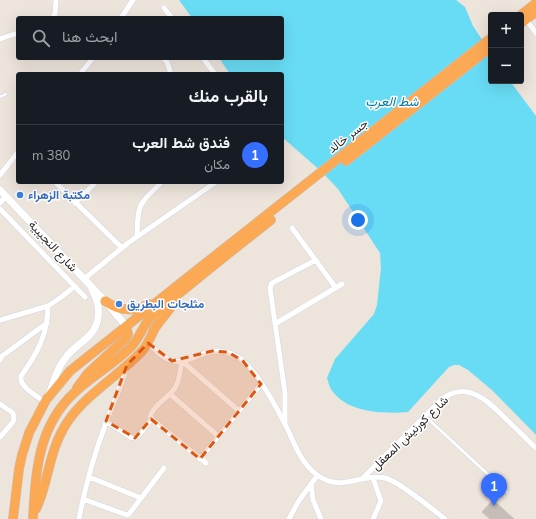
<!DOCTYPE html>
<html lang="ar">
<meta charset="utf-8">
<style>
:root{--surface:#171b24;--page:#242831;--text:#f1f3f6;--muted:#9ea1a6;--line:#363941;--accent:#366eff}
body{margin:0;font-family:Mulish,Vazirmatn,sans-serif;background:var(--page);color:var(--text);direction:rtl}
.controls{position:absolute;right:12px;top:12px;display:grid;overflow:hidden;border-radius:4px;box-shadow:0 4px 16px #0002}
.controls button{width:36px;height:36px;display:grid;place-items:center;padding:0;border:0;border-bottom:1px solid var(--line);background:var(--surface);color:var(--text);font:20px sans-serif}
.you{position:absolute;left:358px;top:220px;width:14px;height:14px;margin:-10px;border:3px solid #fff;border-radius:50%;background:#1a73e8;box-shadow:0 0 0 6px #1a73e833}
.badge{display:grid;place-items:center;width:26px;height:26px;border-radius:50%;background:var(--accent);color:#fff;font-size:13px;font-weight:700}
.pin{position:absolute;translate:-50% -33px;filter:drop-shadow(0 1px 2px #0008)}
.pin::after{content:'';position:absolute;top:21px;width:14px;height:12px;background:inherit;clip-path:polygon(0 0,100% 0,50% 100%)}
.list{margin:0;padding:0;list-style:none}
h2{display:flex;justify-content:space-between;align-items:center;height:52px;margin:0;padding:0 16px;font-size:17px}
h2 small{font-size:13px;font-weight:400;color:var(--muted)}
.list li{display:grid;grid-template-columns:26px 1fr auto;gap:12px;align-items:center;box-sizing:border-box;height:60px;padding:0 16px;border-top:1px solid var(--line)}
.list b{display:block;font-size:15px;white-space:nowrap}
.list p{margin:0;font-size:13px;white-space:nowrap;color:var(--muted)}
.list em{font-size:13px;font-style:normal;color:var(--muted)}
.icon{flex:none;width:22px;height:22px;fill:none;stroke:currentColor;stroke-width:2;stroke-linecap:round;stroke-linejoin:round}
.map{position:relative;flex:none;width:536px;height:519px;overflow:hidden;direction:ltr}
.search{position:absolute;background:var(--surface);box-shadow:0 4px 16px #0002;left:16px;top:16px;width:268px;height:44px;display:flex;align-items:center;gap:10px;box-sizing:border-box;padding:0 14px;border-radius:4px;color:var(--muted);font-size:15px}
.panel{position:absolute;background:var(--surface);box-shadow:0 4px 16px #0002;left:16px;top:72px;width:268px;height:112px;border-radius:4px;direction:rtl}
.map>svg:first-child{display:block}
</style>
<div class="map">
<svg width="536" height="519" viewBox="0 0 536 519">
<rect width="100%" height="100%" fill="#ede4db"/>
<path fill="#69dcf5" d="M 179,0 L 456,0 L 465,7 L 473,26 L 491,53 L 491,81 L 510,81 L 536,116 L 536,435 L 493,391 L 468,370 L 459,365 L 454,365 L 449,367 L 408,412 C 383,414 346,413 331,389 C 329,386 328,381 327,378 L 335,359 L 374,314 L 377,305 L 381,268 L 380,253 L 338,189 L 323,173 L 282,137 L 282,74 L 230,74 L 219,58 L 282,58 L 282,18 L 192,18 Z"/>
<path fill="#c5beb8" stroke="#c8c0b5" d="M 493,500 L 514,519 L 490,519 L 482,512 Z"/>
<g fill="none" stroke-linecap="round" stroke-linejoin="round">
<g stroke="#d0d6e4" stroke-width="3.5">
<path id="service" d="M 0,97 L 6,94
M 425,416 L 507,492"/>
</g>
<g stroke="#d0d6e4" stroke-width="6">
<path id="minor" d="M 164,8 L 172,18
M 52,18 L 55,14 L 56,0
M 121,18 L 133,0
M 526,19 L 536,33
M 0,39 L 18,33
M 163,58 L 167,62 L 171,74
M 203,58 L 215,74
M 80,74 L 93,58
M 0,175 L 18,152
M 55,182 L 122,248
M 0,203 L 6,196
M 75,203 L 96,182
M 0,209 L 85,297
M 292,228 L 336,288
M 137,237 C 138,203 138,205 162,182
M 84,279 L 128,243 L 216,182
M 0,320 L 48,306 L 60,298 L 75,286
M 275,324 L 342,284
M 148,343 C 154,349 161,357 169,360 C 190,368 207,340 236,356 C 255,366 278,410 288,430 C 295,446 302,464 317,475 C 342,493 360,473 385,478 C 399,481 432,509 445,519
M 0,360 L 2,356 L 47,323
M 182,361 C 180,369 180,380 175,388 C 168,398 154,405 150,416 L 153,420 L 206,463
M 182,361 L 239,411
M 170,394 L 218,436
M 45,402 C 37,396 19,387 21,376 C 37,354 48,334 48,306
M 0,404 L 13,413 L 14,418 L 13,422 L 0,437
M 106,421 L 130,437 L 135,438 L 139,435 L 151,419
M 285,425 L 285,393 L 270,288 L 272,283 L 316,260
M 200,459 L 261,384
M 89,477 L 141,498
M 373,478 L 381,501 L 373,519
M 362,479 L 440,401 C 466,378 488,401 507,420 C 517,429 526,439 536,448
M 311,484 L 313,500 L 321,519
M 83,499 L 127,515 L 129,514 L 164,468
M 79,519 C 85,486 95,452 107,420 C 113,403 123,386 126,367
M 289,519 L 298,502 L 317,476"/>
</g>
<g stroke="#d0d6e4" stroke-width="8">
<path id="secondary" d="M 0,190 L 105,301 L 126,326
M 49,394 C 54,382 56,370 64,360 C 70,350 81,344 89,336 C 101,324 101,305 92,290"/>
</g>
<g stroke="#c3c3c3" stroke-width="10">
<path id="trunk" d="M 521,15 L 536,3
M 521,23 L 536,12
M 346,161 L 491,47
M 105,301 C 119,311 134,312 149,304
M 77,388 L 88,373 L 125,339 L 128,334 L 126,326
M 36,509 C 48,485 48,457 61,433 C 78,398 116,379 142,351 C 148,344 151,336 155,328 C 162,318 170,310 176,299
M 13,519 L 19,469 L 22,455 L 29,433 L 46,400 L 70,371 L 202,266 L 491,38
M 33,519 C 35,474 38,426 74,393 C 92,376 114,364 131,347 C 140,338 143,324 153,315 C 163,305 175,297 186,288 C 214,265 243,242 271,220"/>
</g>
<use href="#service" stroke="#fff" stroke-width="2.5"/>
<use href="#minor" stroke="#fff" stroke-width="5"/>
<use href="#secondary" stroke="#fff" stroke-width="7"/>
<use href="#trunk" stroke="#fca955" stroke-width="9"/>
</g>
<path fill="#de570e" fill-opacity="0.2" stroke="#de570e" stroke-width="3" stroke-dasharray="8 5" stroke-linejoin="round" d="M 148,343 L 172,361 L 212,351 L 228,352 L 243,361 L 261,384 L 200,459 L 151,419 L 135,438 L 106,421 L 127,365 Z"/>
<g fill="#3f7fe0" stroke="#fff" stroke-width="1.5">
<circle cx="20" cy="195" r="4"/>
<circle cx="119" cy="304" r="4"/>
</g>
<g text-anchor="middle" stroke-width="3" stroke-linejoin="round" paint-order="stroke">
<g font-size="12" fill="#2a2a2a" stroke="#fff">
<text transform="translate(348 136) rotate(-38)" y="4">جسر خالد</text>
<text transform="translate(53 246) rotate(47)" y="4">شارع النجيبية</text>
<text transform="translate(410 433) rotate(-44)" y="4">شارع كورنيش المعقل</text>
</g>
<g font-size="12" font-weight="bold" fill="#366cbe" stroke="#fff" text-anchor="start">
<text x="28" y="199">مكتبة الزهراء</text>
<text x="127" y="308">مثلجات البطريق</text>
</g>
<g font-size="13" font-style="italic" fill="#077aa2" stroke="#fff">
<text x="392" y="106">شط العرب</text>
</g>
</g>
</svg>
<div class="controls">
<button>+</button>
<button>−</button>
</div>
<div class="you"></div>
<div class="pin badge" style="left:494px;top:506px">1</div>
<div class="search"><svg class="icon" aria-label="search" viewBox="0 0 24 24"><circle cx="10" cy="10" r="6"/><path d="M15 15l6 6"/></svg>ابحث هنا</div>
<section class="panel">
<h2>بالقرب منك<small></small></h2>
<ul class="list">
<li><span class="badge">1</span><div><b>فندق شط العرب</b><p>مكان</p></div><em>380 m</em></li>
</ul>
</section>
</div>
